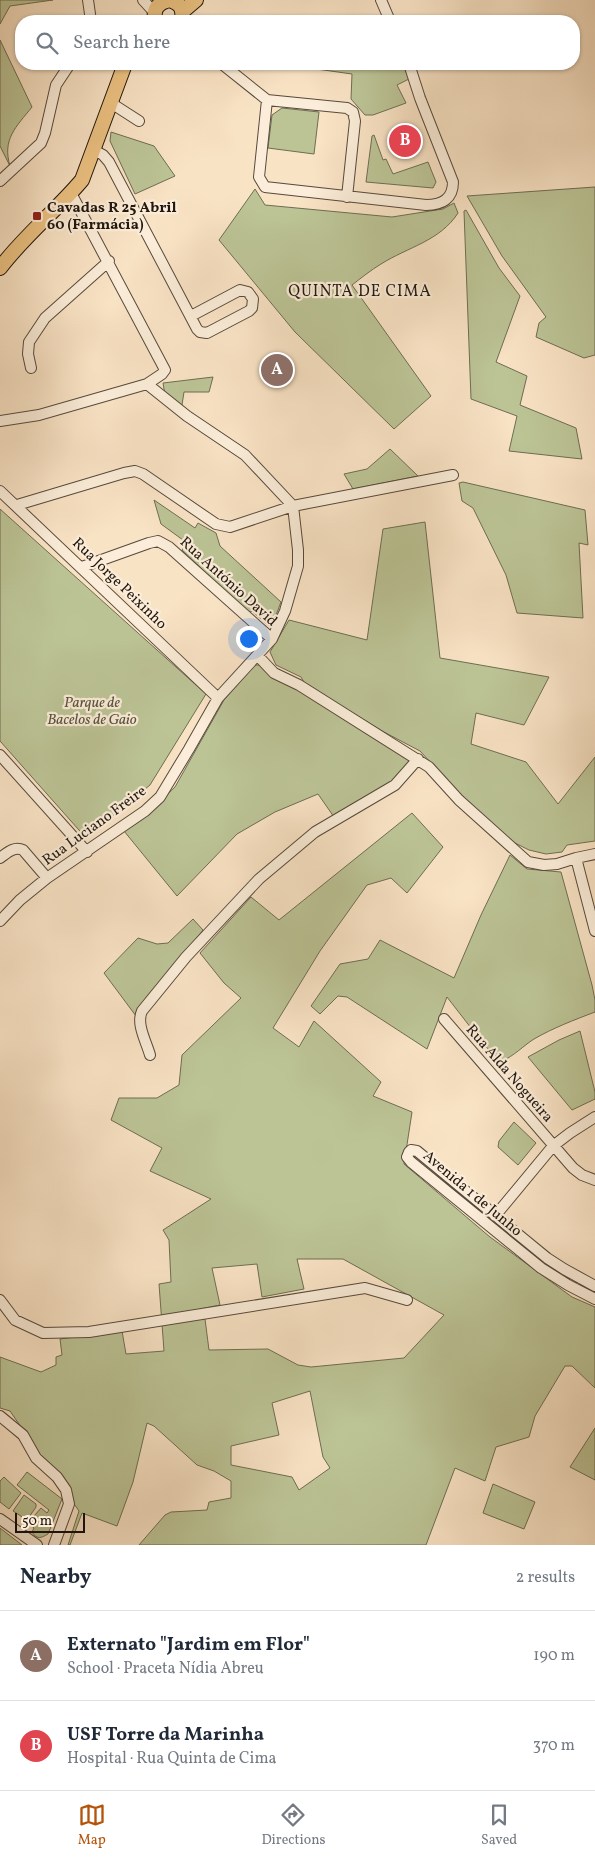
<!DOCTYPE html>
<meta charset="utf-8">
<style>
:root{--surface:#fff;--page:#f2f2f3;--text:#1f2937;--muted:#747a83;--line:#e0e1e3;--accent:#b45309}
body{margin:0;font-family:Vollkorn,serif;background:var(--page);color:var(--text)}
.scale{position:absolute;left:15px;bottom:12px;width:70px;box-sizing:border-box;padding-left:5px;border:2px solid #21160e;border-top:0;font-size:14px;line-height:18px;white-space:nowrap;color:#21160e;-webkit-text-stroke:4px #fbedd9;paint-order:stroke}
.you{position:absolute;left:248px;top:638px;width:18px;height:18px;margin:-12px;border:4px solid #fff;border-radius:50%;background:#1a73e8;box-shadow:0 0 0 8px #1a73e833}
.badge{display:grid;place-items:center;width:32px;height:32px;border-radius:50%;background:var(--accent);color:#fff;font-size:16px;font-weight:700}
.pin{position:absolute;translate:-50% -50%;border:2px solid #fff;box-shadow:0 1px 5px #0006}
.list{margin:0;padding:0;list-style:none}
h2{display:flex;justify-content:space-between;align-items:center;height:65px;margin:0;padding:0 20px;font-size:21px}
h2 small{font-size:16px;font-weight:400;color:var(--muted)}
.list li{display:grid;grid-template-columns:32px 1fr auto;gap:15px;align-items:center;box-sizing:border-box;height:90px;padding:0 20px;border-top:1px solid var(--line)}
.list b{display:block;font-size:19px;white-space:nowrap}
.list p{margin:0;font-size:16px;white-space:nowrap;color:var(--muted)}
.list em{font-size:16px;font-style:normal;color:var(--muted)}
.icon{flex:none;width:28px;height:28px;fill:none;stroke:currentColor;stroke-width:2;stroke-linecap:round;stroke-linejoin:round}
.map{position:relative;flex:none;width:595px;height:1545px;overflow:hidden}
.search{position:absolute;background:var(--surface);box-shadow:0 1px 4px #0004;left:15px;right:15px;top:15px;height:55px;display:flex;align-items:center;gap:12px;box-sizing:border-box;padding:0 18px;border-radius:20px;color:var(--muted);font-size:19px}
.sheet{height:245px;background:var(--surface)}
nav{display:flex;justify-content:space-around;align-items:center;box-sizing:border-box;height:70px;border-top:1px solid var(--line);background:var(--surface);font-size:14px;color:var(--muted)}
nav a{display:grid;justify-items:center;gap:2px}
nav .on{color:var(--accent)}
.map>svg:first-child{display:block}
</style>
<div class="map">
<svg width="595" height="1545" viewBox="0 0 595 1545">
<rect width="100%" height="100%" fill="#f9e3c5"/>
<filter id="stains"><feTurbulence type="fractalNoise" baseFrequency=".004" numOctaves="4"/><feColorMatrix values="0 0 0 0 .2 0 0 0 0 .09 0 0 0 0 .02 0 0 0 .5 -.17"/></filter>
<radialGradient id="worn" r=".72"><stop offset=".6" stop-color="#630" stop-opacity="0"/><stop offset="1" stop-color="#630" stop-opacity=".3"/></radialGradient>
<path fill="#bcc496" stroke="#6e6d52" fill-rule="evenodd" d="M 0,0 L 53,0 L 10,6 L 0,24 Z
M 0,40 L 32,107 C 16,127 2,139 10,166 L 0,146 Z
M 295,64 L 404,64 L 411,78 L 397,85 L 406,103 L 373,115 L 365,115 L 351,99 L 352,74 L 295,66 Z
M 282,108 L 319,112 L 314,154 L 268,148 L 272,115 Z
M 111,132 L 154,146 L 175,176 L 135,194 L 110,141 Z
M 374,135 L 383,160 L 386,159 L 393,174 L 428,162 L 436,182 L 433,188 L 366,182 L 372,136 Z
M 595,187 L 595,355 L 584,358 L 536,337 L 539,323 L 546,317 L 502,256 L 467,196 Z
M 255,189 L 265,205 L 392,217 L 443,209 L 454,203 L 458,213 C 440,241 408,247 381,264 C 371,270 361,278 352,285 L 431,396 L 394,429 L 295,332 L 219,240 Z
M 466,210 L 499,268 L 520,296 L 496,362 L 527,376 L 520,405 L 576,428 L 582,459 L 509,451 L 517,416 L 471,399 L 464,211 Z
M 213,377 L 209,392 L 184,392 L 182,405 L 165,395 L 163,383 Z
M 390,449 L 418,476 L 353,489 L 344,474 L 367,469 Z
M 463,482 L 585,510 L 588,545 L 579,543 L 583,618 L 517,613 L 506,575 L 473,508 L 462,501 L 459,483 Z
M 154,500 L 195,528 L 198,523 L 216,533 L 220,546 L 281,602 L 276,615 L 269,626 L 252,611 L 248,613 L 182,550 L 187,543 L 161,524 Z
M 0,509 L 206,694 L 150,785 L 86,838 L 0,741 Z
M 425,522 L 440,658 L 549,677 L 524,725 L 476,713 L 471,744 L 526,762 L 558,804 L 595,757 L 595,841 L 567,845 L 562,852 L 546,854 L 529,850 L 515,843 L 470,805 L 420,751 L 384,732 L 305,684 L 301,677 L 276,665 L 270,652 L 289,620 L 367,640 L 383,529 Z
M 255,665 L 260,665 L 412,759 L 392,782 L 334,817 L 318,794 L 275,812 L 237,834 L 177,896 L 124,831 L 138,822 L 175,787 L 224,700 Z
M 412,813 L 443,847 L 407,893 L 391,878 L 367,885 L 320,951 L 273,1028 L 299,1047 L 314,1021 L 381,1082 L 373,1096 L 412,1112 L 404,1164 L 490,1237 L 572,1297 L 595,1307 L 595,1388 L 572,1366 L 565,1366 L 535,1416 L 529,1437 L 496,1447 L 485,1481 L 455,1468 L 426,1545 L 139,1545 L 165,1515 L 171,1512 L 207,1510 L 209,1502 L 231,1498 L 231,1481 L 214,1471 L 197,1465 L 154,1426 L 147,1423 L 133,1482 L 117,1526 L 82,1513 L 70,1545 L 68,1545 L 79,1511 L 10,1411 L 0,1408 L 0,1357 L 41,1372 L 56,1365 L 56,1357 L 62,1355 L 60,1339 L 122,1331 L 126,1354 L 164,1351 L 159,1284 L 171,1282 L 169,1240 L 163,1230 L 211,1199 L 150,1171 L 162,1148 L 111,1120 L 119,1098 L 157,1098 L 179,1085 L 182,1055 L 241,998 L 224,983 L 200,953 L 251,897 L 279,920 ZM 297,1259 L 343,1259 L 444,1315 L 404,1358 L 311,1367 L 298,1365 L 268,1349 L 209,1350 L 205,1319 L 200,1309 L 220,1305 L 212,1268 L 257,1264 L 262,1297 L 304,1289 ZM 310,1391 L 323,1457 L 330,1468 L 299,1490 L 292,1477 L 231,1465 L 231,1446 L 279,1435 L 272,1403 Z
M 510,855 L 527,869 L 561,872 L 592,985 L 595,1000 L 595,1012 C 574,1020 553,1028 534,1039 C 523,1046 514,1056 502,1061 L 485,1046 L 447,997 L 427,1049 L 347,997 L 338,996 L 320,1014 L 311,1006 L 340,964 L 368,959 L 380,940 L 454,978 L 481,915 Z
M 193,919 L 203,930 L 136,1016 L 104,973 L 138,938 L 157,944 L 168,943 Z
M 580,1031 L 595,1092 L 595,1099 L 572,1110 L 528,1057 L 559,1040 Z
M 514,1122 L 536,1143 L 518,1165 L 498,1147 L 499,1141 Z
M 595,1428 L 595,1480 L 570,1467 Z
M 27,1472 L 62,1499 L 48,1534 C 41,1538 37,1540 32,1532 L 34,1528 L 28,1523 L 41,1508 L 47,1513 L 49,1510 L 17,1485 Z
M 4,1477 L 21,1493 L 9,1509 L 0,1502 L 0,1481 Z
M 493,1484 L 535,1502 L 524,1529 L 483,1513 Z
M 24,1495 L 36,1504 L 36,1507 L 27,1520 L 13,1511 Z
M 0,1528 L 22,1545 L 0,1545 Z"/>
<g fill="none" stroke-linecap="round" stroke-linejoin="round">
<g stroke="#57493c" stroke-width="12">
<path id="minor" d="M 88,0 L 91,21
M 143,0 L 154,12
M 381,0 L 390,21
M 222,64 L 267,100 L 347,108 L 353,112 L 355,121 L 347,197
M 267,100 L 259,177 L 265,187 L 426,205 C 442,205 453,199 453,182 L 420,98 L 409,64
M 111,103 L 139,121
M 94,150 L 103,155 L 109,162 L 197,329 L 200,332 L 207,333 L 249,311 L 252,308 L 253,299 L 248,292 L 240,290 L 191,316
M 0,181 L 41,143 L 45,133 L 56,85 L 70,64
M 31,368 L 28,354 L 29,342 L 45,318 L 109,261
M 147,384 L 187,416 L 245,455 L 293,506
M 0,421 L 39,415 L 147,384 L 162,374 L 165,370 L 71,193
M 0,491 L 218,698
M 17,505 L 124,473 L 135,471 L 143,474 L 216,524 L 230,527 L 293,506 L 453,475
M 82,567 L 149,543 L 158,541 L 169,547 L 272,639
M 258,656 L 274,673 L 299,685 L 429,767 L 459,800 L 528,862 L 544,865 L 557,864 L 576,858 L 595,854
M 0,755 L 87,852
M 0,858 C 7,853 14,846 23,850 L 47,878
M 576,858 L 595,931
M 0,921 L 20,900 L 47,878 L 145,811 L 160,797 L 189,749 L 218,698 L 272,639 L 285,611 L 298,566 L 298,550 L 293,506
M 444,1019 L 573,1168 L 582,1175 L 595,1180
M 150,1055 C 146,1041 136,1024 142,1011 L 186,957 L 259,879 L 315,832 L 395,785 L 418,759
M 495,1216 L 553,1146 L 570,1133 L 595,1117
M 595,1286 L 564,1269 L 547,1258 L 417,1151 L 411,1150 L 409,1152 L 407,1157 L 411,1162 L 541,1268 L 568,1285 L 595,1299
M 0,1300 L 15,1320 L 43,1333 L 89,1332 L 365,1288 L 407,1300
M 0,1416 L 23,1435 L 36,1458 L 57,1477 L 66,1490 L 69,1504 L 54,1545
M 0,1519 L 37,1545"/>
</g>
<g stroke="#21160e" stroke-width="16">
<path id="major" d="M 168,0 C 180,2 185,10 181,21
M 182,12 L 196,0
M 156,21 C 152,10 158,2 170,0
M 0,268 C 25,235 56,211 82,180 L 125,64"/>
</g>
<use href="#minor" stroke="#fbedd9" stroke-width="10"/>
<use href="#major" stroke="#ecc282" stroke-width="14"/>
</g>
<rect fill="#8f2418" stroke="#fbedd9" stroke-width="2" x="32" y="211" width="10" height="10" rx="2.5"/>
<g text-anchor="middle" stroke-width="4.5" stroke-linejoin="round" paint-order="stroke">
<g font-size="15" font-weight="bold" fill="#21160e" stroke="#fbedd9" text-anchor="start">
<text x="47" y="212">Cavadas R 25 Abril<tspan x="47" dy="17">60 (Farmácia)</tspan></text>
</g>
<g font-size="15" fill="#21160e" stroke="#fbedd9">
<text transform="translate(229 581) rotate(42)" y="5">Rua António David</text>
<text transform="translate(120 583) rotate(44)" y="5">Rua Jorge Peixinho</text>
<text transform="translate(94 825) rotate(-36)" y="5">Rua Luciano Freire</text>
<text transform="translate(510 1073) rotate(49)" y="5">Rua Alda Nogueira</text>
<text transform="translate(473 1193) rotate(40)" y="5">Avenida 1 de Junho</text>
</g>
<g font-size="15" font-style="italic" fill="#57533e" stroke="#fbedd9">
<text x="92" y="707">Parque de<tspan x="92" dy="17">Bacelos de Gaio</tspan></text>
</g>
<g font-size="16" letter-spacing="1" fill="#21160e" stroke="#fbedd9">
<text x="360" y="296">QUINTA DE CIMA</text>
</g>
</g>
<rect width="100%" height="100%" filter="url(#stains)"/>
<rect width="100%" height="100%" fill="url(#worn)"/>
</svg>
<div class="scale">50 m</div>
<div class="you"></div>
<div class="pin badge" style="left:277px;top:370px;background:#8d6e63">A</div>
<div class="pin badge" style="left:405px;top:141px;background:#e0444e">B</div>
<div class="search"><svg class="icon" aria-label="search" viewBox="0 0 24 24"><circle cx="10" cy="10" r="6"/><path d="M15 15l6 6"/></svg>Search here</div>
</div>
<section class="sheet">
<h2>Nearby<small>2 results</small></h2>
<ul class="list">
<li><span class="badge" style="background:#8d6e63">A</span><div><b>Externato &quot;Jardim em Flor&quot;</b><p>School · Praceta Nídia Abreu</p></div><em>190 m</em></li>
<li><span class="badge" style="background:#e0444e">B</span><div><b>USF Torre da Marinha</b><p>Hospital · Rua Quinta de Cima</p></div><em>370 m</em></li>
</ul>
</section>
<nav>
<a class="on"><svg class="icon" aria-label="map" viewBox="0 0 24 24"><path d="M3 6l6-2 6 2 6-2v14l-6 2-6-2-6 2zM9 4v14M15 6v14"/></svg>Map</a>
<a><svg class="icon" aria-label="directions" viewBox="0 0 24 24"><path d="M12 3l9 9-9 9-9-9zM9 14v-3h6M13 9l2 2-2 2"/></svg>Directions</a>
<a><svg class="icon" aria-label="saved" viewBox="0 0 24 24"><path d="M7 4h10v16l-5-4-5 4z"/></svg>Saved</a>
</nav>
